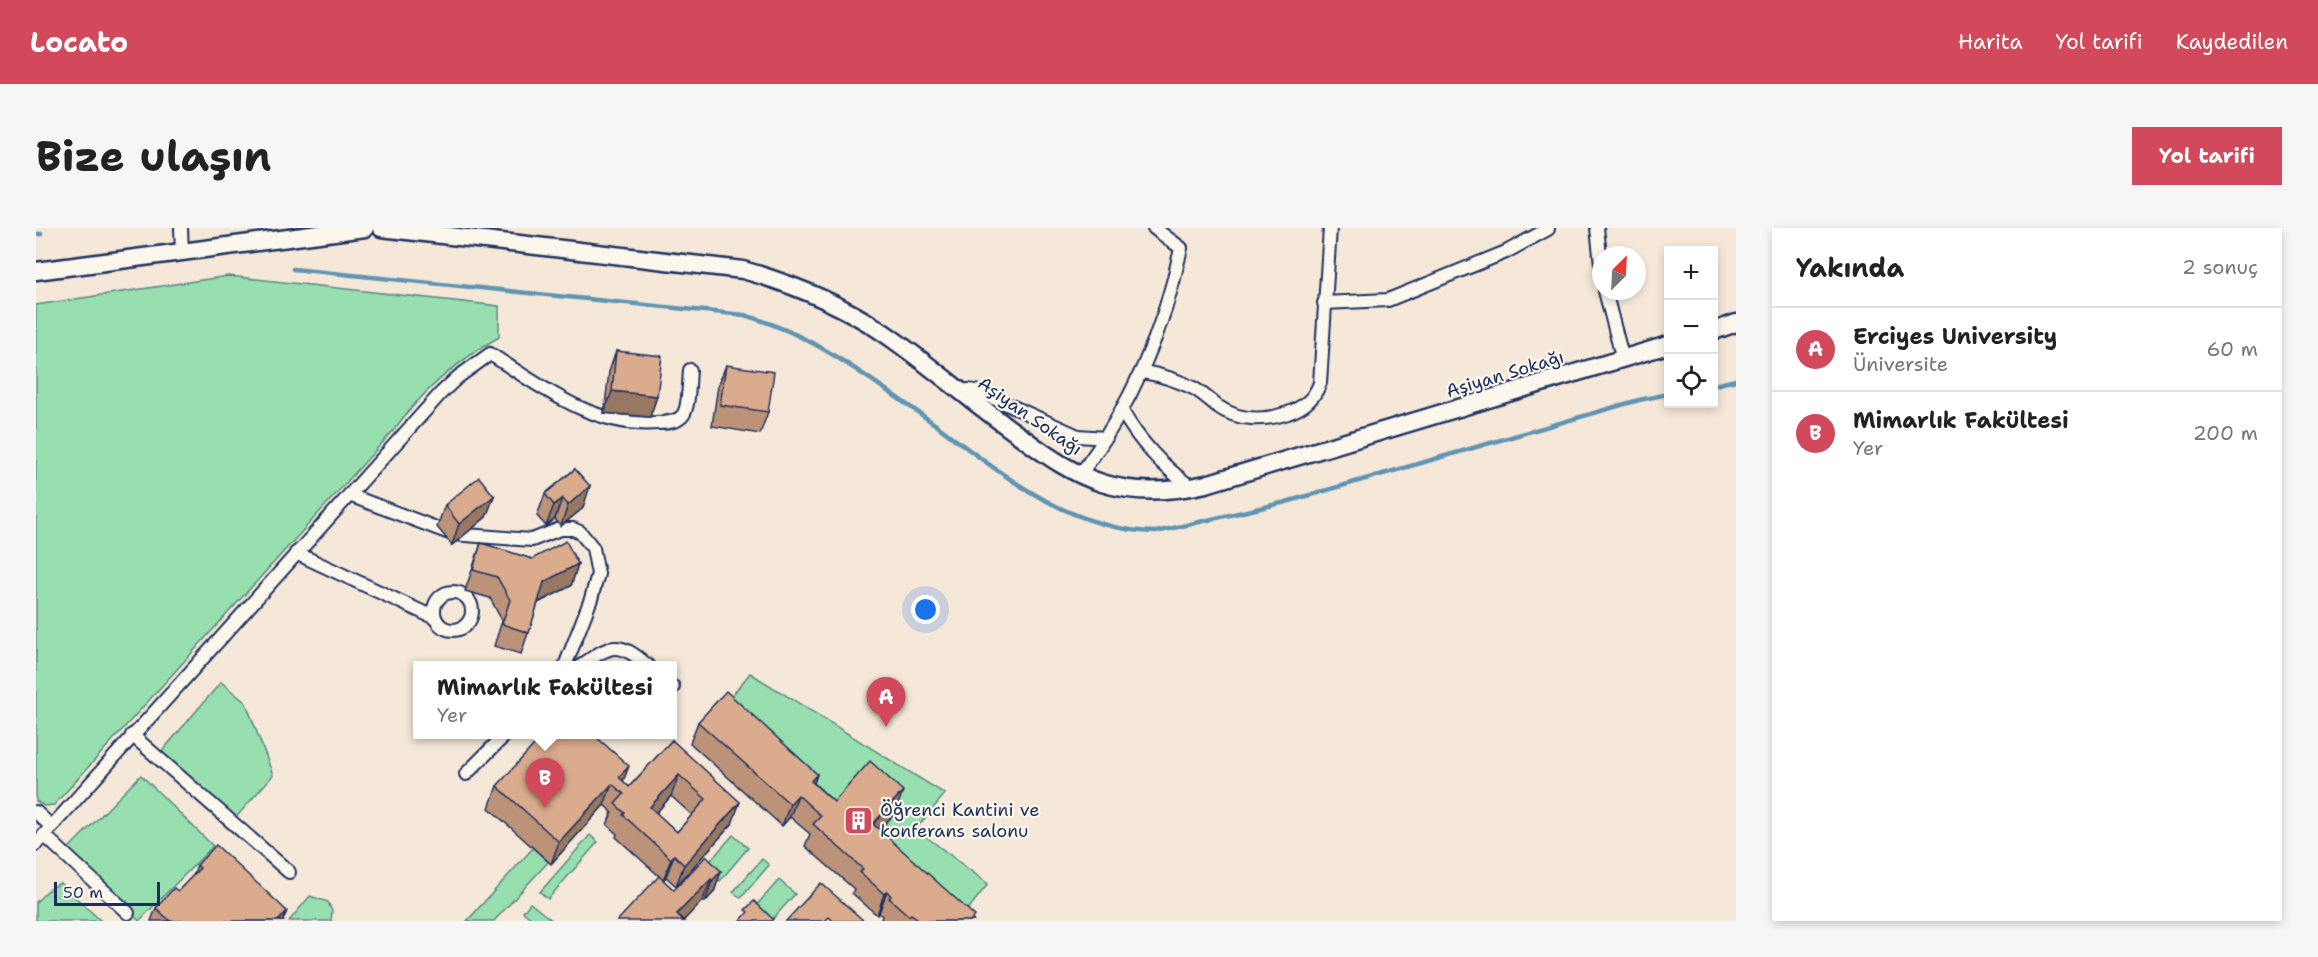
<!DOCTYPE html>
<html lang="tr">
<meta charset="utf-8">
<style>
:root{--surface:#fff;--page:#f6f6f6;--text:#222;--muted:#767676;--line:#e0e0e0;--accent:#d1495b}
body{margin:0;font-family:"Shantell Sans",sans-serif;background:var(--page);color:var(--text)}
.controls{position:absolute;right:18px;top:18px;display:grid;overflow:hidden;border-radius:0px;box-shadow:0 3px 9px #0003}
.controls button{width:54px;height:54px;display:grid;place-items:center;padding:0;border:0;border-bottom:2px solid var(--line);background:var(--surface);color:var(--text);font:30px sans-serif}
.compass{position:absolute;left:1556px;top:18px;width:54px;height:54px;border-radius:50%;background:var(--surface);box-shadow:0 3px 9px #0003;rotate:24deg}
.scale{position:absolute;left:18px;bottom:15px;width:106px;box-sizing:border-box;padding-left:6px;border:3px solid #1b2f5e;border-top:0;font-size:16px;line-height:21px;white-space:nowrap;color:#1b2f5e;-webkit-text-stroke:4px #fbf7ec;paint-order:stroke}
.you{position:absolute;left:890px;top:382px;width:21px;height:21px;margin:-15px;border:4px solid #fff;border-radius:50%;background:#1a73e8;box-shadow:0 0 0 9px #1a73e833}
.badge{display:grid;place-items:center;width:39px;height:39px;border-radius:50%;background:var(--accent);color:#fff;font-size:20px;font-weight:700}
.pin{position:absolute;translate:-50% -50px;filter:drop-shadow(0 2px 3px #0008)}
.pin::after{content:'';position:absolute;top:32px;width:21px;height:18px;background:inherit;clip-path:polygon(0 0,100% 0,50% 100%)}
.popup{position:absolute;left:377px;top:433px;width:264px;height:78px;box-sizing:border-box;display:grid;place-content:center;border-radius:0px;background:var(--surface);filter:drop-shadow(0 2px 4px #0005);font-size:20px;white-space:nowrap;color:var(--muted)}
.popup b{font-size:22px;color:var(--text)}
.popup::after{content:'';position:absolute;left:50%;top:100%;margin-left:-12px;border:12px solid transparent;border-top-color:var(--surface)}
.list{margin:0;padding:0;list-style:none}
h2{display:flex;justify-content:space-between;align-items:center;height:78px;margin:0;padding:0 24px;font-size:26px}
h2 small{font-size:20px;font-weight:400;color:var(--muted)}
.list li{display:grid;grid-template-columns:39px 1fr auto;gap:18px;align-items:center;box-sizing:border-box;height:84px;padding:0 24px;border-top:2px solid var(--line)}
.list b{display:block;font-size:22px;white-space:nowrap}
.list p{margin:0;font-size:20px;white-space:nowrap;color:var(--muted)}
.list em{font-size:20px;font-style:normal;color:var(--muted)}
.icon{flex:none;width:33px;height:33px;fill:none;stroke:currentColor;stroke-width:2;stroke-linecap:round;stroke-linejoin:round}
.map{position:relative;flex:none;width:1700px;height:693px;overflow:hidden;border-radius:0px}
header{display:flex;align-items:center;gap:36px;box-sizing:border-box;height:84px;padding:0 30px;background:var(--accent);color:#fff}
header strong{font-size:28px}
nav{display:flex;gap:33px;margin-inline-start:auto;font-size:21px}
.intro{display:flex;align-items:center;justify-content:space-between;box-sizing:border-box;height:144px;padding:0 36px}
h1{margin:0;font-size:42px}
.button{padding:15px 27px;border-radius:0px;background:var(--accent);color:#fff;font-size:21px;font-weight:700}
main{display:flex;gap:36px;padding:0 36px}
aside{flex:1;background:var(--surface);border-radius:0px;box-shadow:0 3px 9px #0003}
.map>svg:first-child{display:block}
</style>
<header>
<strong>Locato</strong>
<nav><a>Harita</a><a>Yol tarifi</a><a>Kaydedilen</a></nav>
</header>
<div class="intro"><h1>Bize ulaşın</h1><a class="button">Yol tarifi</a></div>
<main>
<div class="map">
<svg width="1700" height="693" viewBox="0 0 1700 693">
<rect width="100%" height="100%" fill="#f5e8d9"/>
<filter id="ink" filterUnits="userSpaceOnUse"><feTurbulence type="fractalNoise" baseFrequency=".0167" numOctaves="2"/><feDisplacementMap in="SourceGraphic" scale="12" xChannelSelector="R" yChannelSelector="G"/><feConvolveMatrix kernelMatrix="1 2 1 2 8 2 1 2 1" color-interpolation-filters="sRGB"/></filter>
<g filter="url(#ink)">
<g fill="#97dfae" stroke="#598786" stroke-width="1.5">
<path d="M192 48 463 78V109C421 133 386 163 357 203L18 577 8 578 0 573V77Z"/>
<polygon points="714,445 909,566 880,601 952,656 923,693 790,595 682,485"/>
<polygon points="185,454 210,475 237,547 196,594 121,529"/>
<polygon points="105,547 177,618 103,693 31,622"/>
<polygon points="554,607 562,614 512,671 504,664"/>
<polygon points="697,607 712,620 684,653 668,640"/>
<polygon points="497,620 512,634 458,693 431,693"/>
<polygon points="726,631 733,637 705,670 697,664"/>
<polygon points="743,652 759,666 735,693 718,680"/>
<polygon points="24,655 65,693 0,693 0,674 12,662"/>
<polygon points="274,668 292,674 296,683 295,693 253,693"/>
<polygon points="494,675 517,693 499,693 487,684"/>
</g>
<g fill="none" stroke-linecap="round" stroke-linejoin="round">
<g stroke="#5e94b3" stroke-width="4.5">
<polyline points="0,6 5,6"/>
<path d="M257 41 708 87C765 103 805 131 853 164 874 179 896 193 916 209 977 255 1041 303 1120 304L1250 274 1603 172 1632 166"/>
<polyline points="1678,157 1700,152"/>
</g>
<defs>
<g id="minor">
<polyline points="145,0 146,24"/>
<polyline points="1561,0 1565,36"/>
<polyline points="1569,63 1587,132"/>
<polyline points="1288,75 1352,72 1470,24 1512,1"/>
<path d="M1107 144C1125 147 1142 152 1159 161 1167 166 1174 172 1181 178 1202 193 1228 193 1252 185 1268 179 1278 171 1284 155L1294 0"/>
<polyline points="924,163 933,162 944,164 1042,208 1070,210"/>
<path d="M1086 183C1104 215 1126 238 1155 259"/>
<path d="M1044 247C1095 178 1128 104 1145 20L1118 0"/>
<polyline points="313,267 416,306 496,312 524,301 537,301 544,304 557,320 562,346 555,371 529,438"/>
<polyline points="260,325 399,390"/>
<circle cx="417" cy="383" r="19"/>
<path d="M545 438C575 416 583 412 612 438"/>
<polyline points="636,459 637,459"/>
<polyline points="96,507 253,644"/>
<polyline points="430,546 470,506"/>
<polyline points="0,584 15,598"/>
<polyline points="8,607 92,685"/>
<path d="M0 616 405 165 422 149 454 126C505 158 557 200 621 195 629 195 642 194 647 187 653 179 653 153 654 142"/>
</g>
<g id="tertiary">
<path d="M345 0 707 42C757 56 805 76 848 105 896 138 939 177 987 210 1011 228 1037 246 1066 255 1100 266 1135 264 1170 256L1632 117"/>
<polyline points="0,43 329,0"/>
<polyline points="1678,103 1700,95"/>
</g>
</defs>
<use href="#minor" stroke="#1b2f5e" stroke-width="16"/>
<use href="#tertiary" stroke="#1b2f5e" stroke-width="21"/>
<use href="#minor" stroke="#fbf7ec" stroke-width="12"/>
<use href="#tertiary" stroke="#fbf7ec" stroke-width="16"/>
</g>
<g fill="#bc9379" stroke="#1b2f5e" stroke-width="1.5" fill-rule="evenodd">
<polygon points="580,123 621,168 614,189 568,185 573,144"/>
<polygon points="690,137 732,184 724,206 676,198 682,158"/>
<polygon points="539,241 547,280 525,298 519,291 510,298 501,288 509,266"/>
<polygon points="458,268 450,289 416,317 401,299 409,277"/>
<polygon points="445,315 496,331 542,336 535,358 502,375 485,426 458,418 466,393 454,370 429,363"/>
<polygon points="662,494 781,546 778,555 798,574 859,585 843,602 937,693 847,693 845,691 846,688 843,685 841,687 816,665 818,661 769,618 774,606 754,589 746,598 654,515"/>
<path d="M636 512 696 596 640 658 630 649 627 652 638 662 685 643 678 664 669 674 667 672 647 693 623 648 580 609 581 606 571 597 576 584 568 577 515 636 453 580 461 558 587 553 593 559ZM635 568 656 587 641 604 620 585Z"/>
<polygon points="161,637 247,693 115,693 120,680 142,663 157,648"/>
</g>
<g fill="#997863" stroke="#1b2f5e" stroke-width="1.5">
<polygon points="576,163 621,168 614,189 568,185"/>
<polygon points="554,258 547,280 525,298 532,277"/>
<polygon points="458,268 450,289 416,317 423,296"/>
<polygon points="526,270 519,291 510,298 518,277"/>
<polygon points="542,336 535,358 501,375 508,354"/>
<polygon points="593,538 585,559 583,549"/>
<polygon points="781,546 774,567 775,553"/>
<polygon points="643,547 635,568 606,601 614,579"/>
<polygon points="576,556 568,577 515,636 523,614"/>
<polygon points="867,563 859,585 829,617 837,596"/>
<polygon points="762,567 754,589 746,598 754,576"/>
<polygon points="704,574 696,596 640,658 648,637"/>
<polygon points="638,627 630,649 627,652 635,631"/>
<polygon points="685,643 678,664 669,674 676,653"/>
<polygon points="675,651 667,672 647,693 641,686"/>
<polygon points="851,663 843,685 841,687 848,666"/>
<polygon points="251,683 247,693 242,693"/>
</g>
<g fill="#dbab8d" stroke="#1b2f5e" stroke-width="1.5" fill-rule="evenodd">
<polygon points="580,123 626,128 621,168 576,163"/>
<polygon points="690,137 738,144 732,184 684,177"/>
<polygon points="539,241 554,258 532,277 526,270 518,277 509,266"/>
<polygon points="443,249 458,268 423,296 409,277"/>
<polygon points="530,313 542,336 508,354 493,405 466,396 474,372 461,349 437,342 445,315 496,331"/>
<polygon points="690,463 781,546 775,553 798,574 834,533 867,563 837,596 939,688 936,692 937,693 879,693 881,690 875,686 873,688 853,670 855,668 851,663 848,666 824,644 827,641 777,596 785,588 762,567 754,576 662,494"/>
<path d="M507 507H558L593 538 583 549 593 559 636 512 704 574 648 637 638 627 635 631 587 587 589 585 579 576 588 566 576 556 523 614 461 558ZM643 547 670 571 641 604 614 579Z"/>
<polygon points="180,617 251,683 242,693 132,693 133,692 120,680 138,660 142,663 164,640 161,637"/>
<polygon points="670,628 685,643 676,653 675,651 641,686 648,693 581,693 623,648 638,662"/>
<polygon points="785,655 828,693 797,693 793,689 789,693 750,693"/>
<polygon points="718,673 737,691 735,693 704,693 712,684 709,682"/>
</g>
</g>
<defs>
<symbol id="building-square" viewBox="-11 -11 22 22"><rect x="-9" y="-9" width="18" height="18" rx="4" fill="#d1495b" stroke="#fbf7ec"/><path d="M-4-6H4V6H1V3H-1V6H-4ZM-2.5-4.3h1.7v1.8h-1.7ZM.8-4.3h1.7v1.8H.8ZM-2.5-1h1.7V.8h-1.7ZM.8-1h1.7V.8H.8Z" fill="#fff"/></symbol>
</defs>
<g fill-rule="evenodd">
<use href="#building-square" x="806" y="576" width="33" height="33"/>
</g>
<g text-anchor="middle" stroke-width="4.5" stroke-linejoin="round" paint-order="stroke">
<g font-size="18" fill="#1b2f5e" stroke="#fbf7ec">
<text transform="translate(1469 146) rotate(-17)" y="6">Aşiyan Sokağı</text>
<text transform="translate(994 188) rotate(35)" y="6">Aşiyan Sokağı</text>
</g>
<g font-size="18" fill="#1b2f5e" stroke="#fbf7ec" text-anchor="start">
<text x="844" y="588">Öğrenci Kantini ve<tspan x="844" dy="21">konferans salonu</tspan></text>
</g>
</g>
</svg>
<div class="controls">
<button>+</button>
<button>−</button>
<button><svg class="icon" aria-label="locate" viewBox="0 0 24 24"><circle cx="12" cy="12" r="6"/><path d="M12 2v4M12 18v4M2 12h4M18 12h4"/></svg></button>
</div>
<svg class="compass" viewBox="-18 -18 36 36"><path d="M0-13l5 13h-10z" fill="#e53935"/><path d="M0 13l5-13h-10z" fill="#767676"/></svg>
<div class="scale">50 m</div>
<div class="you"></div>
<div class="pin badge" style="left:850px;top:499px">A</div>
<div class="pin badge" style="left:509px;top:580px">B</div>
<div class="popup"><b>Mimarlık Fakültesi</b>Yer</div>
</div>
<aside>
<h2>Yakında<small>2 sonuç</small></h2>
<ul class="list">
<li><span class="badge">A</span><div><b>Erciyes University</b><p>Üniversite</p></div><em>60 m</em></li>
<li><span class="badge">B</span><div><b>Mimarlık Fakültesi</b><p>Yer</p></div><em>200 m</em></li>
</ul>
</aside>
</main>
